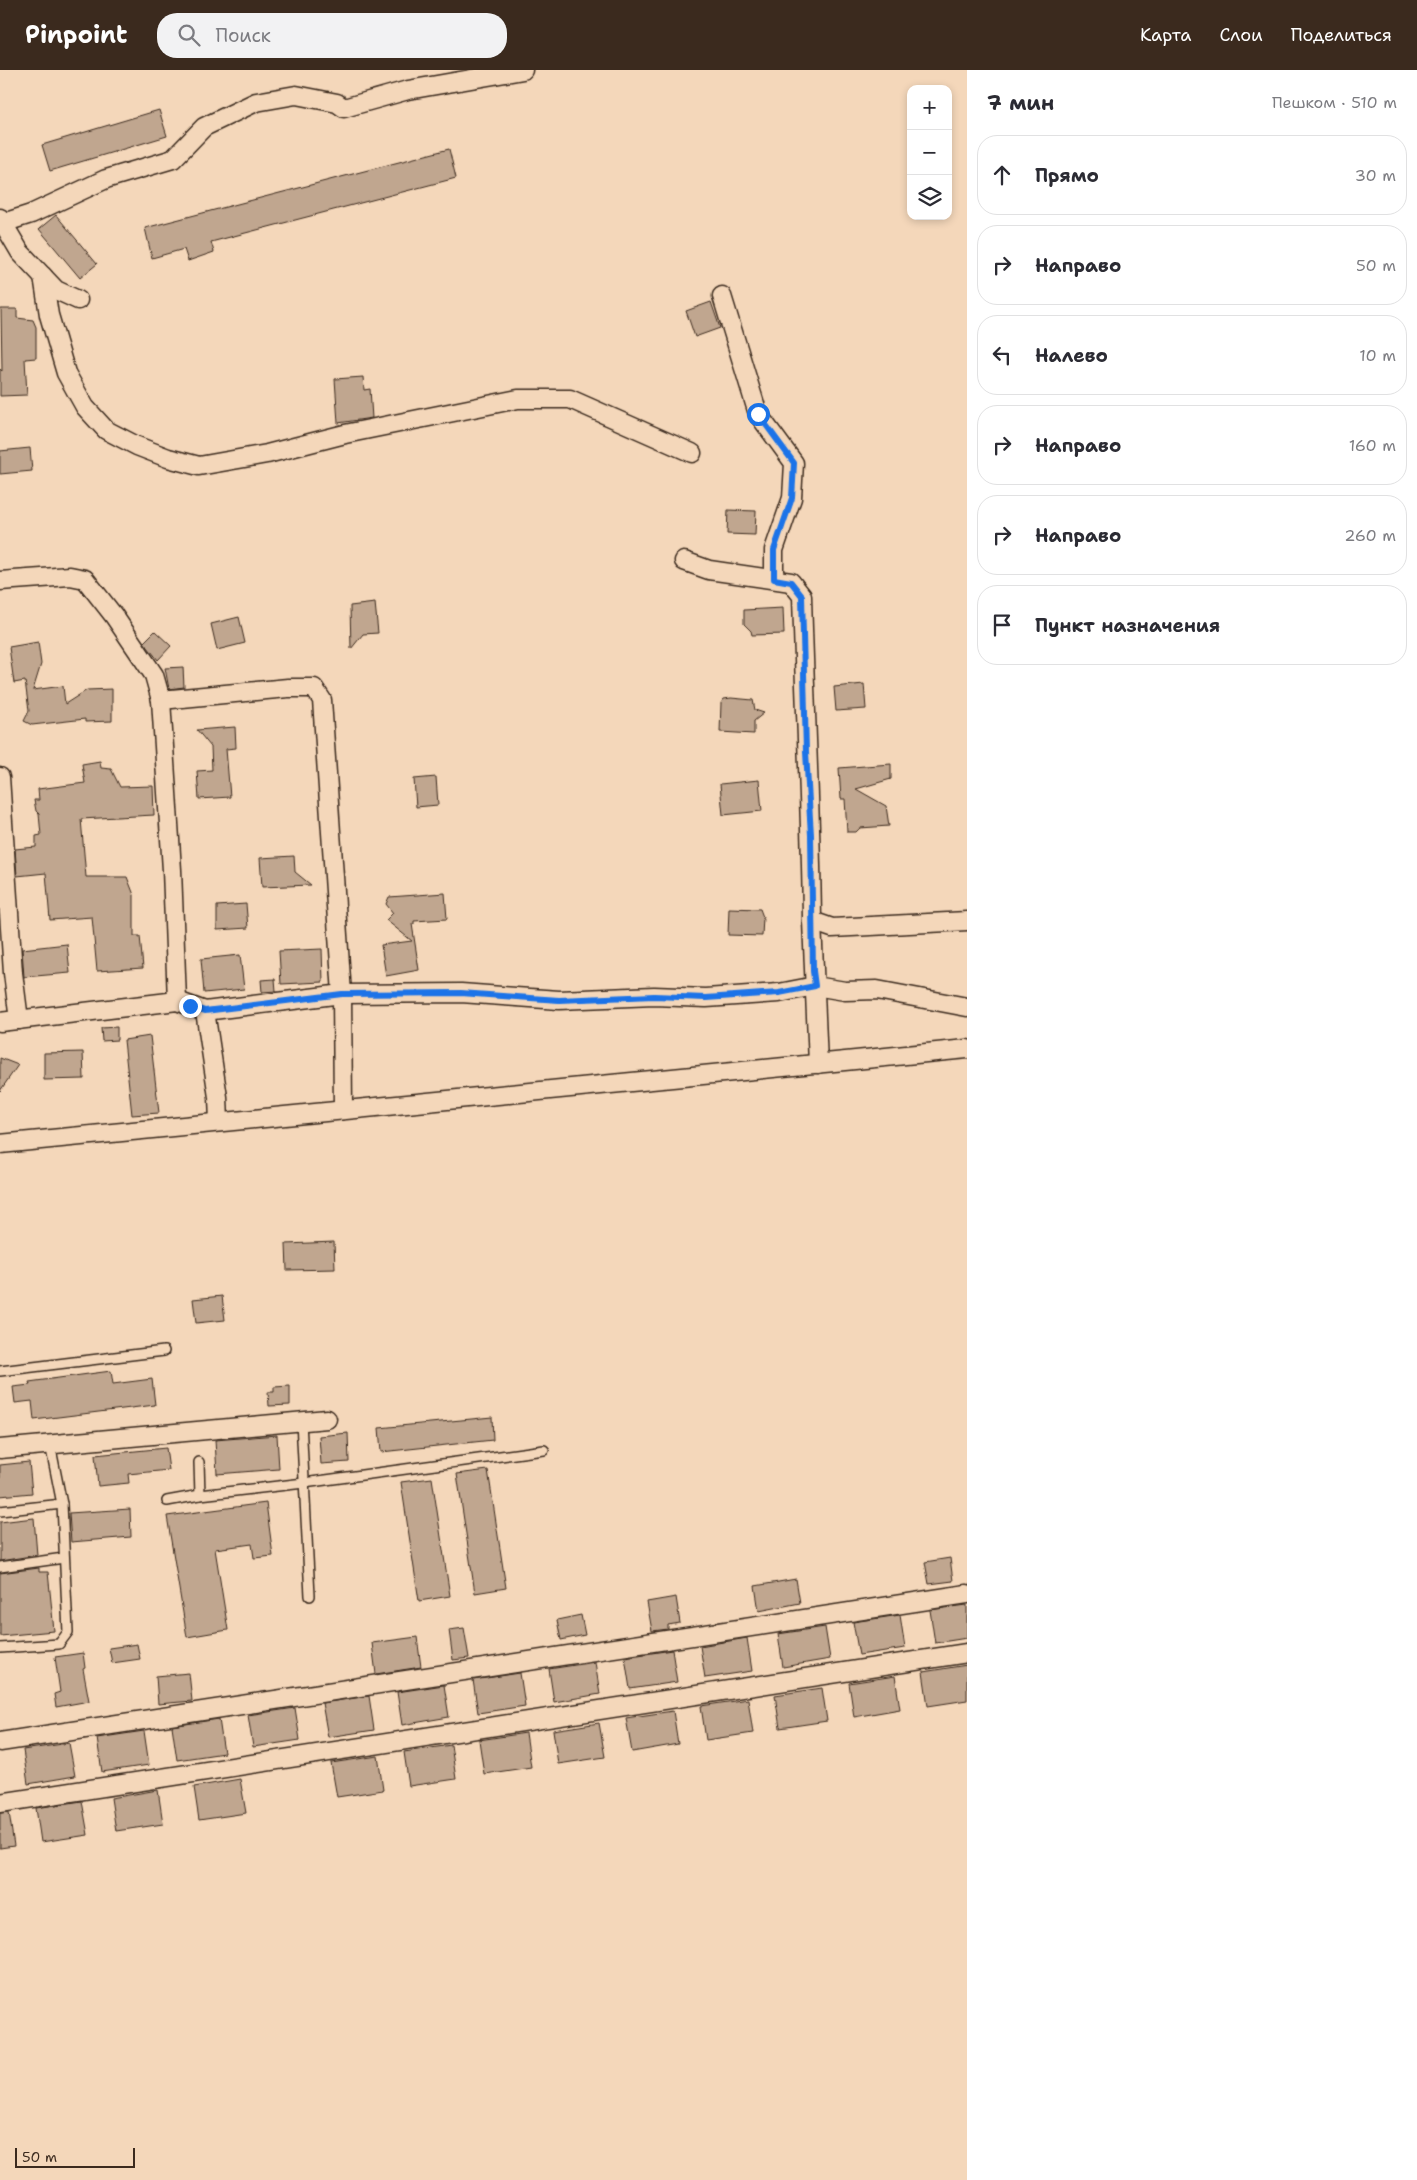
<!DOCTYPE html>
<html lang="ru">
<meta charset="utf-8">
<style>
:root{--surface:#fff;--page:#f2f2f3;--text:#2b2b33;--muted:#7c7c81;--line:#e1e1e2;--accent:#3b2a1e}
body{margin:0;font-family:"Shantell Sans",sans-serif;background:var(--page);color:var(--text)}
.controls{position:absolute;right:15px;top:15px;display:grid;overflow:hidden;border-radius:10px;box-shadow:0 2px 8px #0003}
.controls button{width:45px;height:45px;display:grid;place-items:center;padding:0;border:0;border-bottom:1px solid var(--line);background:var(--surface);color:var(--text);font:25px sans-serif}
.scale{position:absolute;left:15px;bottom:12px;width:120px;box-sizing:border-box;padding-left:5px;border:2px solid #3b2a1e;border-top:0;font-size:14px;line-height:18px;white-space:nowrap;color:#3b2a1e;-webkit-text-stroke:4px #f4d7ba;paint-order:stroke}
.stop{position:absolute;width:15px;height:15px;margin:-11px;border:4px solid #1a73e8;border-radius:50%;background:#fff}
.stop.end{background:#1a73e8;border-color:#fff;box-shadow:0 1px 5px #0008}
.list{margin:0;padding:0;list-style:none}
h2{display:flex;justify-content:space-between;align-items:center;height:65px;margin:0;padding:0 20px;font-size:21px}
h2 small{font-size:16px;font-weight:400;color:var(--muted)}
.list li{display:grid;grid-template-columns:32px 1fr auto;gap:15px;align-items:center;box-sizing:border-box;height:80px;margin:0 10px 10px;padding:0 10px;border:1px solid var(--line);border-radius:20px}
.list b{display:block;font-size:19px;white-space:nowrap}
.list em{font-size:16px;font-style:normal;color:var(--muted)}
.icon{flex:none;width:28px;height:28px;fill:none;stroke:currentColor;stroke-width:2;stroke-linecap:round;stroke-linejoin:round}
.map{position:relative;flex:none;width:967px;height:2110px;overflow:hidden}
header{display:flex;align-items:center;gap:30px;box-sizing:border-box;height:70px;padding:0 25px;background:var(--accent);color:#fff}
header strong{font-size:24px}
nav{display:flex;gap:28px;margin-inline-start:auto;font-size:18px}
.search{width:350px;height:45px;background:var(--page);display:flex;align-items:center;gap:12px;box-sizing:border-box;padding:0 18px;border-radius:20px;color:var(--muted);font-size:19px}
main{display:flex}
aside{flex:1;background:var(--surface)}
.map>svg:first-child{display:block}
</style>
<header>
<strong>Pinpoint</strong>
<div class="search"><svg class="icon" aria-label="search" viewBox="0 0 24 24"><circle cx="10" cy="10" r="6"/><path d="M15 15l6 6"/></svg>Поиск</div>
<nav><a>Карта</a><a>Слои</a><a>Поделиться</a></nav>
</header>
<main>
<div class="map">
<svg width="967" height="2110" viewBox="0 0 967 2110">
<rect width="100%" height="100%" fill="#f4d7ba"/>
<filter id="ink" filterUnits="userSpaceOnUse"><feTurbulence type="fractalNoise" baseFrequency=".02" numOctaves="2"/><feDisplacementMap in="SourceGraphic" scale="10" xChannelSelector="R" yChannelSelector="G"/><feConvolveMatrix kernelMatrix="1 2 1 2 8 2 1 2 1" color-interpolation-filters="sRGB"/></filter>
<g filter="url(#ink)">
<g fill="#c0a68f" stroke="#3b2a1e">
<polygon points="159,40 167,66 50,101 42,75"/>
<polygon points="449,79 456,108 211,172 214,182 188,191 184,179 152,188 145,158"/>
<polygon points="56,145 97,194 80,208 39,159"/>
<polygon points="711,232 720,258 695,267 686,241"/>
<polygon points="1,239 17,239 17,248 33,250 36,257 36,288 25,289 27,325 0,326 0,299 2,301"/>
<polygon points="363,307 364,320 370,319 372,348 338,353 335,309"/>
<polygon points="30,378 32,401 0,404 0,381"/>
<polygon points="728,440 756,441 755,465 727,464"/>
<polygon points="375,533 378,563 363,564 351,579 350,536"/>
<polygon points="783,538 784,564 752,565 751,561 744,554 744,540"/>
<polygon points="239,547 245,573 217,580 211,554"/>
<polygon points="155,561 171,576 158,590 144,572"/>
<polygon points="38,572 41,594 33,620 63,616 65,634 87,620 112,619 112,651 85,652 85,649 32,655 24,651 29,641 25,611 14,613 9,577"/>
<polygon points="183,597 184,617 169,619 165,598"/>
<polygon points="864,614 866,639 836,641 834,617"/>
<polygon points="731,628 753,630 755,640 764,643 754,651 754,664 720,662 721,633 724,629"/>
<polygon points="235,657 236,678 226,679 230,727 199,729 197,701 212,700 211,677 197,660"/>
<polygon points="100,691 101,698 111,699 120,717 153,716 154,745 81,749 86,807 127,807 134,825 134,866 140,866 143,898 97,901 92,847 50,850 46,803 17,806 15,779 36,777 36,766 41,765 39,744 36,741 34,730 39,730 38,719 85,713 82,694"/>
<polygon points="891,694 891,709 856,719 886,736 889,756 860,758 856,762 847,762 845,729 841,729 839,698"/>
<polygon points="436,707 438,735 416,737 414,709"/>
<polygon points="759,710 762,741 723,745 720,714"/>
<polygon points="294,786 295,802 311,815 262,817 260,788"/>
<polygon points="445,823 447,849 414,851 414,854 412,854 419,900 386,906 381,875 412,871 386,850 393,843 386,834 389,827"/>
<polygon points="246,834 248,858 217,860 217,836"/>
<polygon points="729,838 760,839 763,847 762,866 728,865"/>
<polygon points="67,874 70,903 24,907 22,879"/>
<polygon points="322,879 323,912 281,914 279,881"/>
<polygon points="240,885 244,919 204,923 201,889"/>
<polygon points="275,909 276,921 262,922 261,910"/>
<polygon points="117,957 117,970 102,971 101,958"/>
<polygon points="150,966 159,1043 132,1045 124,970"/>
<polygon points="83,982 84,1009 44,1010 44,983"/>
<polygon points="0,988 18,995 0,1021"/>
<polygon points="334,1172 335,1199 287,1200 286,1174"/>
<polygon points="222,1226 225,1250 196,1253 193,1229"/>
<polygon points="111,1301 113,1314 152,1309 155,1335 34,1350 32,1331 15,1333 13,1317 30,1315 29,1312"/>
<polygon points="290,1316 290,1335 269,1336 268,1322 274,1322 274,1317"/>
<polygon points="492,1347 493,1370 381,1382 379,1358"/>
<polygon points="348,1363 349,1392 321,1394 319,1366"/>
<polygon points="277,1365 279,1399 217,1404 215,1370"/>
<polygon points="166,1378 169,1400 128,1404 129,1413 98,1416 95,1385"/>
<polygon points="29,1392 32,1423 0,1426 0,1395"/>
<polygon points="488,1400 506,1518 475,1523 457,1404"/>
<polygon points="432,1408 450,1526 419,1531 401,1412"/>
<polygon points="266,1433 273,1486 254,1488 252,1474 215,1479 228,1560 187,1567 167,1446"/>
<polygon points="130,1439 131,1467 71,1472 69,1443"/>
<polygon points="34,1448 37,1485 0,1491 0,1452"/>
<polygon points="950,1488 953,1511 929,1514 925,1492"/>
<polygon points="39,1498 39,1502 48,1502 54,1561 0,1566 0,1503"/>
<polygon points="796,1509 800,1533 759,1541 755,1516"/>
<polygon points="676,1527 680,1553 668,1555 668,1559 652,1561 647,1532"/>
<polygon points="967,1535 967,1568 935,1573 930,1540"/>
<polygon points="581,1545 585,1565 561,1570 557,1550"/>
<polygon points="900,1545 905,1578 859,1585 853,1552"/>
<polygon points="825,1557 830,1589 783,1597 778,1564"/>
<polygon points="464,1558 469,1588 453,1590 449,1560"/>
<polygon points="417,1567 421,1597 376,1604 372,1573"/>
<polygon points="747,1568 752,1601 705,1608 700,1576"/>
<polygon points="137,1574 140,1589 112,1593 109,1578"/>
<polygon points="672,1580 677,1612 630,1619 625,1587"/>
<polygon points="83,1583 85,1598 83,1599 89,1631 56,1637 54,1624 60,1622 55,1587"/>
<polygon points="595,1592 600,1624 554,1632 549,1599"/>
<polygon points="967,1595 967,1630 928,1636 923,1602"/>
<polygon points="189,1603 192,1631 158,1634 156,1606"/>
<polygon points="520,1603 525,1636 478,1643 473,1610"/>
<polygon points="895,1606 900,1639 854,1647 849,1613"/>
<polygon points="444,1615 449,1647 402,1655 397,1622"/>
<polygon points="822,1618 827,1651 780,1658 775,1625"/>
<polygon points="369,1626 374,1660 328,1667 322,1633"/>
<polygon points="748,1629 753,1663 706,1670 701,1636"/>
<polygon points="295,1638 300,1670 253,1677 248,1645"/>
<polygon points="673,1641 678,1674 632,1682 626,1648"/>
<polygon points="219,1649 224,1683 177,1690 172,1656"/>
<polygon points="599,1653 605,1687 558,1694 553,1660"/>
<polygon points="144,1661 149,1695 102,1702 97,1668"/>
<polygon points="526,1663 531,1697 484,1704 479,1670"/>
<polygon points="69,1673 75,1706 28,1714 23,1680"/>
<polygon points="451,1675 456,1709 409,1716 404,1682"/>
<polygon points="378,1686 383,1720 337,1727 331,1693"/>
<polygon points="240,1709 246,1743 199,1750 194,1717"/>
<polygon points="158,1720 163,1754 116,1761 111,1728"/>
<polygon points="82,1731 88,1765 41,1772 36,1738"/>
<polygon points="9,1742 14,1776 0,1778 0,1743"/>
</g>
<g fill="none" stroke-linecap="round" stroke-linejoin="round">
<defs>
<g id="lane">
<polyline points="0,1301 164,1281"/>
<polyline points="301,1351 310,1526"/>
<polyline points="199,1392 200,1425 304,1413 544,1380"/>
<polyline points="167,1431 200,1425"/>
<polyline points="0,1441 62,1434"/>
<polyline points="0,1497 64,1488"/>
<polyline points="0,1578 59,1574 68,1562 62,1434 50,1374"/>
</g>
<g id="street">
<polyline points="0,148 20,182 56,220 78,230"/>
<polyline points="3,153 31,144 106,109 173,89 204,57 256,32 296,25 337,33 344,38 408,20 523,0"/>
<polyline points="43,206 49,245 66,303 85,337 106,360 137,376 168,388 199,396 267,384 345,364 518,329 570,329 692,383"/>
<polyline points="722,226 758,344 794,393 792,428 774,480 774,509"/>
<path d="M684 491 709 500 791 512 802 526C805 635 811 743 812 851L832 858 967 851"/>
<polyline points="0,511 70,506 85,509 114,546 154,605 161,630 288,618 314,618 322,630 342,924 461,923 559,930 654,926 706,928 779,923 815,916 845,921 877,920 967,937"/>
<polyline points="161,630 172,800 177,931"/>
<polyline points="0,707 13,903 19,950"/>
<polyline points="812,851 818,994"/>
<polyline points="205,941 342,924 343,1040"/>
<polyline points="0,952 177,931 205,941 218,1027 219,1052"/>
<polyline points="0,1074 967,979"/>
<polyline points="0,1379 327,1349"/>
<polyline points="0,1672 967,1524"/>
<polyline points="0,1733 967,1583"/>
</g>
</defs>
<use href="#lane" stroke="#3b2a1e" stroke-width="12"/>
<use href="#street" stroke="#3b2a1e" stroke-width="21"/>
<use href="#lane" stroke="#f4d7ba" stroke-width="9"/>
<use href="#street" stroke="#f4d7ba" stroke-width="18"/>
</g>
</g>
<g fill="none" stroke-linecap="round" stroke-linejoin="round" filter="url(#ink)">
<polyline stroke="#1a73e8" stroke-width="6" points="190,936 205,941 342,924 461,923 559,930 654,926 706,928 779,923 815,916 813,901 811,765 806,682 802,526 791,512 774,509 774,480 792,428 794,393 758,344"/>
</g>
</svg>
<div class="controls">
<button>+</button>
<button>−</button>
<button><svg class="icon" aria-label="layers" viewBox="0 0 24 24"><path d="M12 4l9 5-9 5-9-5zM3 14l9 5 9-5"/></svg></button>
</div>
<div class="scale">50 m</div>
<div class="stop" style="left:758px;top:344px"></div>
<div class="stop end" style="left:190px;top:936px"></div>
</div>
<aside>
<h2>7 мин<small>Пешком · 510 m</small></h2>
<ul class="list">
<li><svg class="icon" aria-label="ahead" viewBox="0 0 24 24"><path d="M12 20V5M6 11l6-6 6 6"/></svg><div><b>Прямо</b></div><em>30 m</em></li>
<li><svg class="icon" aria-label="right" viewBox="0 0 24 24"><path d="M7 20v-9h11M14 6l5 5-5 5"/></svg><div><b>Направо</b></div><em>50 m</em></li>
<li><svg class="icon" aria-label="left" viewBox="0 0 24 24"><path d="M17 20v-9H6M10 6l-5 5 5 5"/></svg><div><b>Налево</b></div><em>10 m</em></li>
<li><svg class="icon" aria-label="right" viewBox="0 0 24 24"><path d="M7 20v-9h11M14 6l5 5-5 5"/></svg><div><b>Направо</b></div><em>160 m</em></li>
<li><svg class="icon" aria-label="right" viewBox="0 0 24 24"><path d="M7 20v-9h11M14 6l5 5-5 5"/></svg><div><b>Направо</b></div><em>260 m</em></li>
<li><svg class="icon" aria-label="arrive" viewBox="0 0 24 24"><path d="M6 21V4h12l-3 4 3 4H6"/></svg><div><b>Пункт назначения</b></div></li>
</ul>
</aside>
</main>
